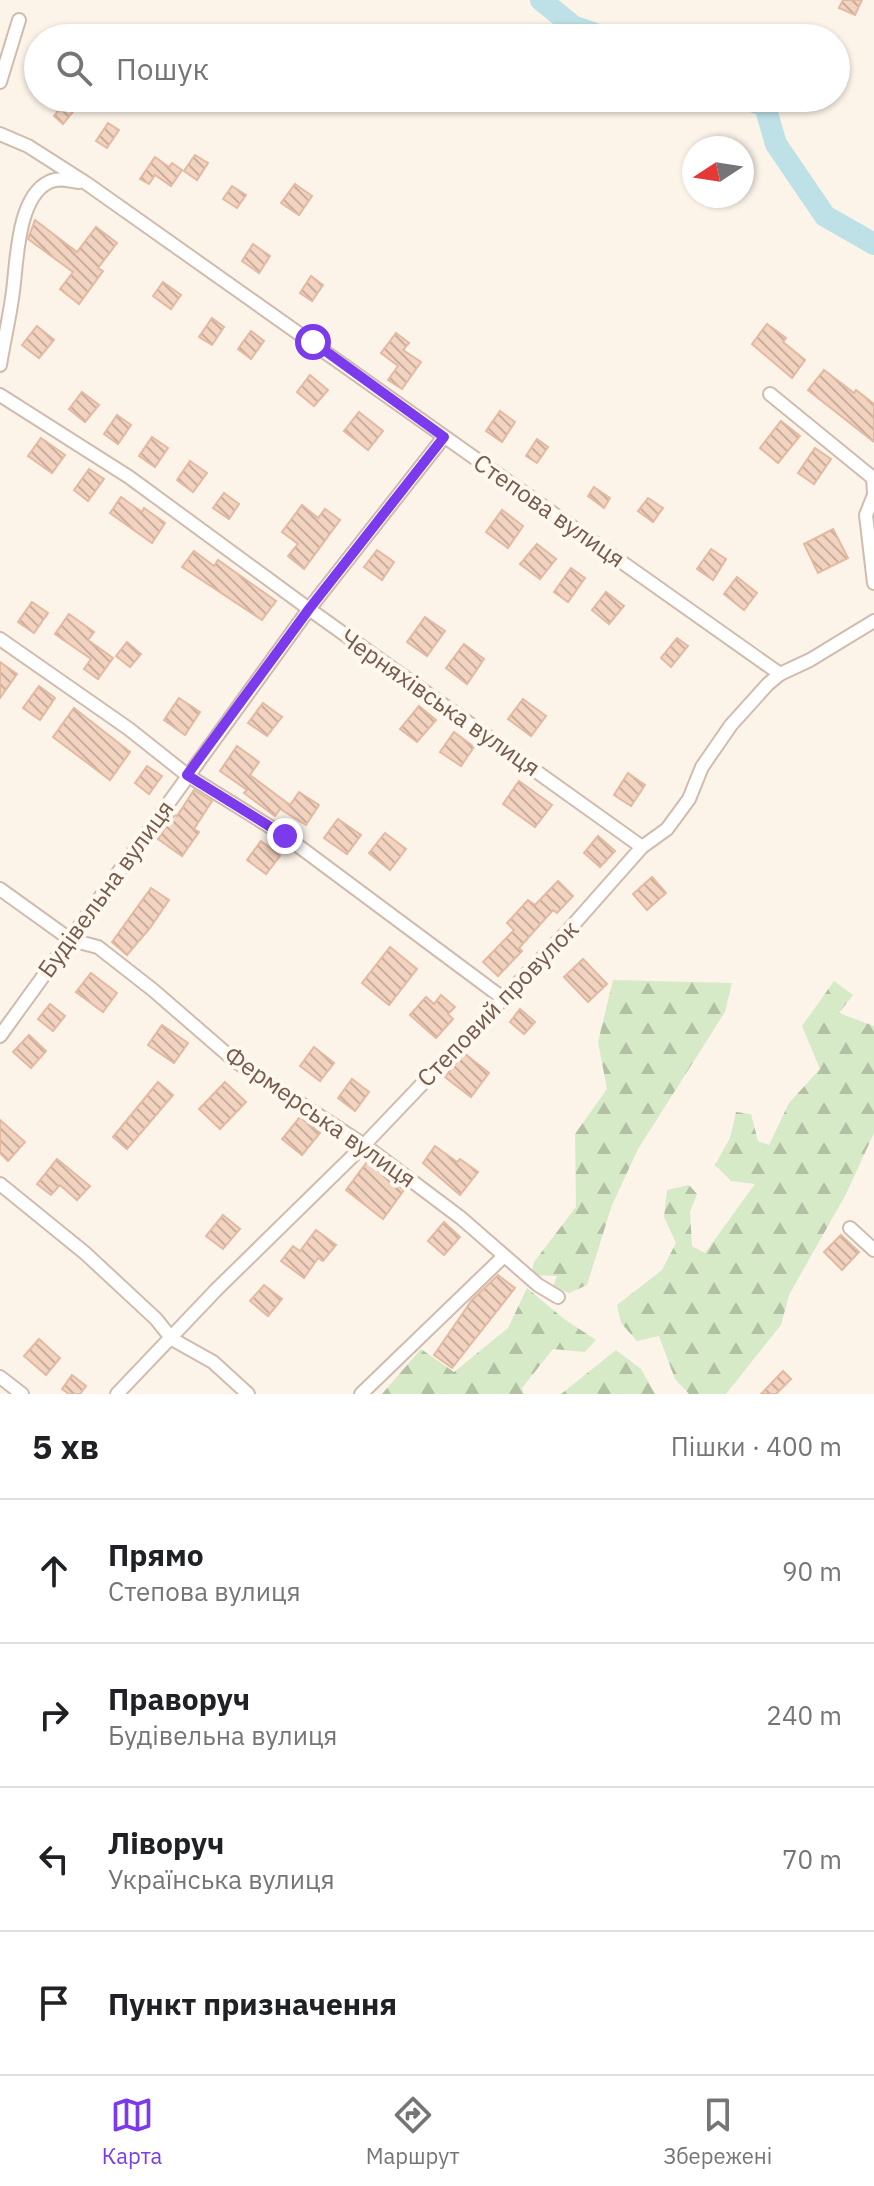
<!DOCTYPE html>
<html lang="uk">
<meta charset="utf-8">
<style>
:root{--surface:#fff;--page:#f6f6f6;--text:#202124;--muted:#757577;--line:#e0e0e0;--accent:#7c3aed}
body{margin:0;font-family:"IBM Plex Sans",sans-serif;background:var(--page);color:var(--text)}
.compass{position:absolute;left:682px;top:136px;width:72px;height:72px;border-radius:50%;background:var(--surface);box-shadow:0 2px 6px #0004;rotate:258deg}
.stop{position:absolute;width:24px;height:24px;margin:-18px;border:6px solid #7c3aed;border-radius:50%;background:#fff}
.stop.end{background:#7c3aed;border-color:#fff;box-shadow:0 2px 8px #0008}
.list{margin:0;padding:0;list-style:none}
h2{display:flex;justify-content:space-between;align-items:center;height:104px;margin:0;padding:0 32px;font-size:34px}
h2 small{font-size:26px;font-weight:400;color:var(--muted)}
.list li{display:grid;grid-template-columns:52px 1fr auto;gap:24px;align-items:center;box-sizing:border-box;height:144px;padding:0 32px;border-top:2px solid var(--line)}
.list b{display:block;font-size:30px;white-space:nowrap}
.list p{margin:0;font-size:26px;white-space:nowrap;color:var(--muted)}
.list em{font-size:26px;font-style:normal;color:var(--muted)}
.icon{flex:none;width:44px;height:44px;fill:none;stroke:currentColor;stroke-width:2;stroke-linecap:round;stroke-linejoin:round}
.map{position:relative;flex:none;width:874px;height:1394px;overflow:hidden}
.search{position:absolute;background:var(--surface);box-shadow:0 2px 6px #0004;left:24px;right:24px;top:24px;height:88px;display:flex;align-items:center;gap:20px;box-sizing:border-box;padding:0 28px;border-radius:44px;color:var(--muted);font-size:30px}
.sheet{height:680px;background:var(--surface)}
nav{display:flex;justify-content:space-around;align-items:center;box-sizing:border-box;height:112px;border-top:2px solid var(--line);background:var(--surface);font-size:22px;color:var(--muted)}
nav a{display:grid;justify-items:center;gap:4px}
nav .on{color:var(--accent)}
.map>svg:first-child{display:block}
</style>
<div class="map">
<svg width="874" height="1394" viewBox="0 0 874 1394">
<defs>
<pattern id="forest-firs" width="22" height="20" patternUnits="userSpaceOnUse" patternTransform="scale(2)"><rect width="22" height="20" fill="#d6eac7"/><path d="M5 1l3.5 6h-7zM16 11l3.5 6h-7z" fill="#b2c1a4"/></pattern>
<pattern id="building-back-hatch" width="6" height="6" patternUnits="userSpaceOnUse" patternTransform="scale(2)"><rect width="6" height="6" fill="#f2d3c0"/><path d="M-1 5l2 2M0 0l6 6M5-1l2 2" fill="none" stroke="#c9ae9e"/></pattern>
</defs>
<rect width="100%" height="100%" fill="#fcf4e9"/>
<g fill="url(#forest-firs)">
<polygon points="613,980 732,983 725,1012 638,1149 612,1205 587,1285 569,1293 553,1286 557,1276 531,1275 534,1262 576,1207 575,1134 607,1089 598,1042"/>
<polygon points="834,981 853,995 839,1013 874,1026 874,1133 846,1194 789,1295 781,1325 726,1394 689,1394 675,1379 659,1336 637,1341 621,1323 617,1305 662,1270 676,1243 664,1217 667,1190 689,1185 697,1194 690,1212 692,1246 705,1253 755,1184 731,1181 715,1165 730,1138 736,1112 751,1114 758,1141 769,1145 789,1103 820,1069 802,1026"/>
<polygon points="527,1288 564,1319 596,1340 585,1352 553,1349 522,1388 524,1394 382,1394 421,1349 454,1372 508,1328"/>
<polygon points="616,1350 641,1369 655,1394 561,1394"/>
</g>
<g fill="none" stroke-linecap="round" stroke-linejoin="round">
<g stroke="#bde1e6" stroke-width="22">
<polyline points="541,0 573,26 607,38"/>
<polyline points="744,98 765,106 776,144 825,216 874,244"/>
</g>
</g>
<g fill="url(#building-back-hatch)" stroke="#e4b9a1" stroke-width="2">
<polygon points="843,0 862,0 855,15 839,8"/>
<polygon points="66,101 75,109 63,124 54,116"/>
<polygon points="108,123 119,130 107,148 96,141"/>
<polygon points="195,155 208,163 197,180 184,171"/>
<polygon points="155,157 169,167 172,163 182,170 171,186 155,175 149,184 140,179"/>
<polygon points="295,184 312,196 299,215 281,203"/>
<polygon points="232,186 246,195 237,208 223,199"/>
<polygon points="35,220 77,252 96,227 117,243 98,268 103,271 79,304 60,289 73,272 28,239"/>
<polygon points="253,244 270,256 259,273 242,261"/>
<polygon points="311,276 323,285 312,301 300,293"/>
<polygon points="163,282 181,295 171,309 153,296"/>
<polygon points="212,318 224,327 212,345 199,337"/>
<polygon points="767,324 786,338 783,342 805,360 792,378 752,344"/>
<polygon points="37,326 54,340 39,358 22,345"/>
<polygon points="251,331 264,341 251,359 238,349"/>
<polygon points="396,333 409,343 403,350 421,362 402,389 388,380 398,366 381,353"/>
<polygon points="824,370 854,393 856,390 874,404 874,442 808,390"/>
<polygon points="310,375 328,390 314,406 297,392"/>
<polygon points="82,392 99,405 85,422 69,409"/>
<polygon points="500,411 515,422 502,442 486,431"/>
<polygon points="359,412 383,431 368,450 344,431"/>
<polygon points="117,415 131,425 118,444 104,434"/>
<polygon points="781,421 800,436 778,463 760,448"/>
<polygon points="152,437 168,448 155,467 139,456"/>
<polygon points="41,438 65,455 52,473 28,456"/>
<polygon points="537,439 548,447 537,463 526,456"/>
<polygon points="815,448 831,459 814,484 798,473"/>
<polygon points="190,461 207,473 193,492 177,480"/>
<polygon points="89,469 104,479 88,501 74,490"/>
<polygon points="594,487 610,498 604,508 588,496"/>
<polygon points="224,493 239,504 229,519 213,508"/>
<polygon points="121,497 142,512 144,508 165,523 152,543 110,513"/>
<polygon points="648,498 663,508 653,522 638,511"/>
<polygon points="302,505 318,518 325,509 340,520 304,569 288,556 298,544 282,532"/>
<polygon points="502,510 523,526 508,548 486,532"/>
<polygon points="833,529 848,558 818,573 804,544"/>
<polygon points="537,544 556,559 540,579 520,564"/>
<polygon points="711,549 726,559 713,580 697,569"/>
<polygon points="377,550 394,562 382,580 364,567"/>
<polygon points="194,551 214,566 218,560 276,601 262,620 182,567"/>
<polygon points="571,568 585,578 568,602 554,592"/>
<polygon points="737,577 757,593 744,610 724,594"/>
<polygon points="606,592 624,606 609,624 592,610"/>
<polygon points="32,602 48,613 34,633 18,622"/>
<polygon points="69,614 94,632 88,640 113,658 98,679 84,669 91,659 55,634"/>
<polygon points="425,617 445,631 427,656 407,642"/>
<polygon points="677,638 688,646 671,667 661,658"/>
<polygon points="127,642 141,654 130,667 116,656"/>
<polygon points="464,644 484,659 467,684 446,668"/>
<polygon points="0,662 17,674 0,698"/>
<polygon points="39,686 55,698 40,720 23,708"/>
<polygon points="179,698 200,712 185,735 164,720"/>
<polygon points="523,699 546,716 531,736 508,719"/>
<polygon points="263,703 282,717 267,736 248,723"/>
<polygon points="419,706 436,720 417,742 400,729"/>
<polygon points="74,708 130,752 110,780 53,737"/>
<polygon points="454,732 474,747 461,766 440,752"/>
<polygon points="237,746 259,762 250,775 290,805 299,792 319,805 306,825 280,809 275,816 244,793 247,790 220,771"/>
<polygon points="147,766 162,776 149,794 135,783"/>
<polygon points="628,773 645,785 631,806 614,795"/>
<polygon points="519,781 552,805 535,827 503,804"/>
<polygon points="194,790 212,801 194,829 199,832 182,856 158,839 174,815 177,816"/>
<polygon points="338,819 361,835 347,854 324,838"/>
<polygon points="385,833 406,849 390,870 369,853"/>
<polygon points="598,836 615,851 600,867 584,853"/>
<polygon points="261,841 280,856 266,874 247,860"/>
<polygon points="652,877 666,893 647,910 633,894"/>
<polygon points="558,881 573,896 557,913 553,910 519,948 522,951 498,976 483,962 514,930 507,923 528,900 535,905"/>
<polygon points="151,888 169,900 150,928 127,955 112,942"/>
<polygon points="390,947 417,969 389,1005 362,983"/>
<polygon points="583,959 607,984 588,1002 564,977"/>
<polygon points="91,973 117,993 103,1012 76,992"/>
<polygon points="441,995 455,1007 448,1014 453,1019 436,1038 410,1015 426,997 434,1004"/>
<polygon points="50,1004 65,1016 53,1031 38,1019"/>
<polygon points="520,1009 535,1022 524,1034 510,1022"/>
<polygon points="162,1025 188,1043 174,1063 148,1045"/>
<polygon points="29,1035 46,1051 31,1068 13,1052"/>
<polygon points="314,1047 334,1063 320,1081 300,1066"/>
<polygon points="464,1053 489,1073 471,1097 445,1077"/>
<polygon points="352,1079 369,1092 355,1111 338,1098"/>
<polygon points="158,1082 173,1095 127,1149 113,1137"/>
<polygon points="225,1082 246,1102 220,1129 199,1109"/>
<polygon points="300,1117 320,1133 302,1155 282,1139"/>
<polygon points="0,1120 25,1142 8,1161 0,1153"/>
<polygon points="435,1146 457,1162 460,1159 478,1172 460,1195 423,1163"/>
<polygon points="57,1159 90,1186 77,1200 60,1185 51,1195 37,1184"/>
<polygon points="367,1162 404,1190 383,1219 346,1190"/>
<polygon points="223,1215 240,1229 223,1249 206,1236"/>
<polygon points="444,1222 460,1237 444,1255 428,1241"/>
<polygon points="316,1230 336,1245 323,1261 318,1258 304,1278 281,1261 293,1246 300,1251"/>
<polygon points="841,1235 859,1252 842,1270 824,1252"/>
<polygon points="498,1275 515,1288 452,1368 434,1355 472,1300"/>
<polygon points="264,1285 282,1299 268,1316 250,1301"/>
<polygon points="39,1339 60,1358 46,1375 24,1356"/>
<polygon points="783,1371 791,1379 776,1394 761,1394"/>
<polygon points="72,1375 86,1386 80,1394 69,1394 62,1389"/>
</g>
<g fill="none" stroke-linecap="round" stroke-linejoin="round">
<defs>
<g id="street">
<polyline points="0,82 19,20"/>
<polyline points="0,134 28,146 86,183 780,674"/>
<path d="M0 365C4 340 10 316 13 291 17 262 17 197 49 182 59 177 69 181 79 182"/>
<polyline points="770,394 873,478 874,493"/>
<polyline points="0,395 129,477 309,609 642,847"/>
<polyline points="874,495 866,515 874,583"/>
<polyline points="0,639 129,729 187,775 285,836 504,999"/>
<polyline points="0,889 71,940 98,947 153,990 235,1061 364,1145 461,1218 538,1285 558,1297"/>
<polyline points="0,1036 309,609 444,437"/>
<polyline points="0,1184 85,1253 156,1319 172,1339 213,1362 248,1394"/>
<polyline points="850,1228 874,1250"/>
<polyline points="0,1377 22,1394"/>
<polyline points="117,1394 217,1289 364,1145 566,933 642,847 667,829 689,799 702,767 731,725 768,684 780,674 810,660 874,621"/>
<polyline points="361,1394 503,1257"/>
</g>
</defs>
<use href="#street" stroke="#cfbcae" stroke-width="16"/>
<use href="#street" stroke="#fff" stroke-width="12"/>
</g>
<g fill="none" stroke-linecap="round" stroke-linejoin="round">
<polyline stroke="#7c3aed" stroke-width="10" points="285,836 187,775 309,609 444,437 313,342"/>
</g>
<g text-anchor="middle" stroke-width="8" stroke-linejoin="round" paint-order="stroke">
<g font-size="24" fill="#775b4c" stroke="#fff8ef">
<text transform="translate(549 511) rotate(35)" y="8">Степова вулиця</text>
<text transform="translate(440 703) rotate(35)" y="8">Черняхівська вулиця</text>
<text transform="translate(106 889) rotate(-54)" y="8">Будівельна вулиця</text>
<text transform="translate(498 1004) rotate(-46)" y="8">Степовий провулок</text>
<text transform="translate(320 1117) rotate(35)" y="8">Фермерська вулиця</text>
</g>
</g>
</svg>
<svg class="compass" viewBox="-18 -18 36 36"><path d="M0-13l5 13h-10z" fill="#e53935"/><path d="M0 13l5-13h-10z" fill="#757577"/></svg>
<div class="stop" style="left:313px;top:342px"></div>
<div class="stop end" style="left:285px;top:836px"></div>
<div class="search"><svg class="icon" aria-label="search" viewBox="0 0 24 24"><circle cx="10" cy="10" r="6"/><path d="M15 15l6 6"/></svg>Пошук</div>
</div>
<section class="sheet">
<h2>5 хв<small>Пішки · 400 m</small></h2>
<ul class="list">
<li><svg class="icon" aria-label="ahead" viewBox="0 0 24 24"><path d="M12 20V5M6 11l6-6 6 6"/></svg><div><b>Прямо</b><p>Степова вулиця</p></div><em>90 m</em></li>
<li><svg class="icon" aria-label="right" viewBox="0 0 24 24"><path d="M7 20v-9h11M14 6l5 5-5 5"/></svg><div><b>Праворуч</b><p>Будівельна вулиця</p></div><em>240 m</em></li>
<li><svg class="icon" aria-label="left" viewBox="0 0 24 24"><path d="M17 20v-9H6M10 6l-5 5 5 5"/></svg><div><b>Ліворуч</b><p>Українська вулиця</p></div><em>70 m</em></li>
<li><svg class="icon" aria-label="arrive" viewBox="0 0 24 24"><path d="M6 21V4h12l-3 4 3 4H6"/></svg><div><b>Пункт призначення</b></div></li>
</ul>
</section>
<nav>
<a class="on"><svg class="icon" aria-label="map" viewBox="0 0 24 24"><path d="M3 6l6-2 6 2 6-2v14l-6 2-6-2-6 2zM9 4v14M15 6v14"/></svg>Карта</a>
<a><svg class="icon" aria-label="directions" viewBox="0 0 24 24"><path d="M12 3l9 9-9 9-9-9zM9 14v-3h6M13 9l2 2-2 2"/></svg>Маршрут</a>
<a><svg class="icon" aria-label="saved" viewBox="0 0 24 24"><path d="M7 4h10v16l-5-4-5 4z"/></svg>Збережені</a>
</nav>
